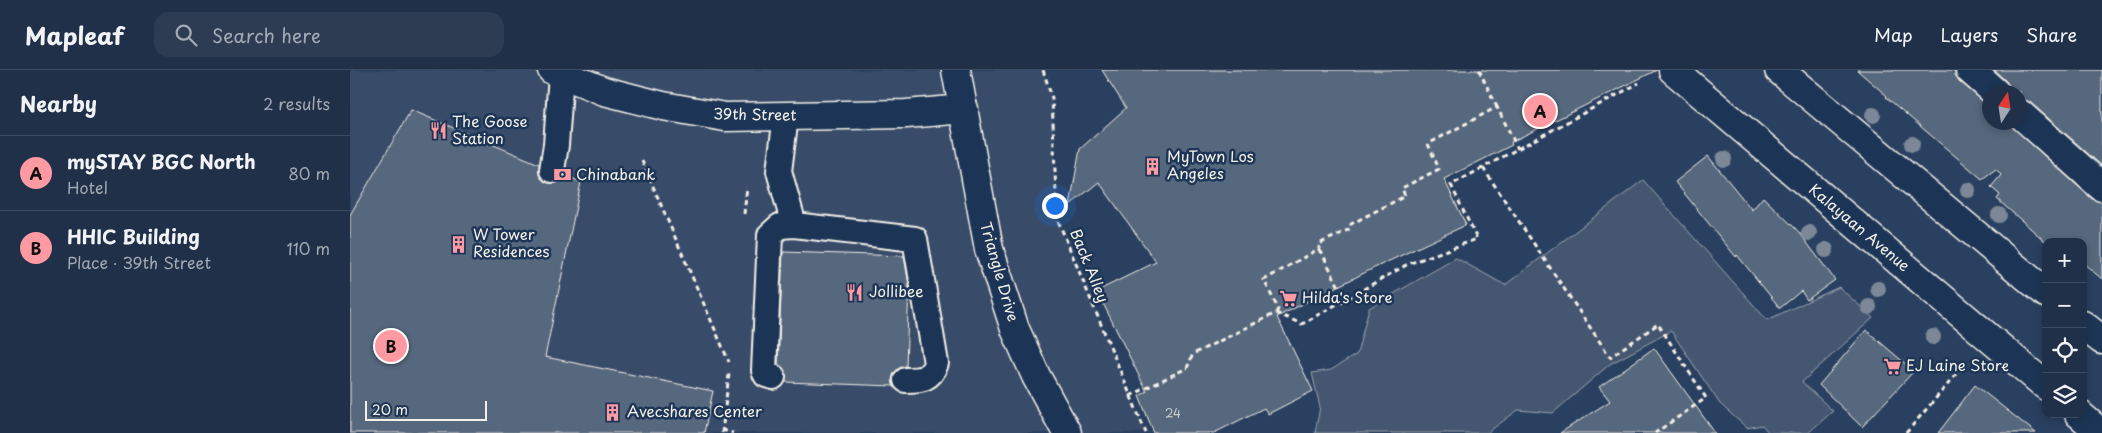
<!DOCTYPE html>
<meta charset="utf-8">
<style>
:root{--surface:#203048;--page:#2d3c52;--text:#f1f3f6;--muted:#a2a9b4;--line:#3d4b60;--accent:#ff9aa2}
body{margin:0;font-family:"Playpen Sans",sans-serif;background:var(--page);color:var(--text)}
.controls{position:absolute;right:15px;bottom:15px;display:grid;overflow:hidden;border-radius:10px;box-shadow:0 2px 8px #0003}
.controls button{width:45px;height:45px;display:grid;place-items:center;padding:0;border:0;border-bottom:1px solid var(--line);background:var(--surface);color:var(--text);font:25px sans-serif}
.compass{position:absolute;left:1632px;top:15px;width:45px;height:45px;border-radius:50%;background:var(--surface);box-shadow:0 2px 8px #0003;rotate:12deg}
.scale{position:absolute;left:15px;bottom:12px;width:122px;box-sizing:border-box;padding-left:5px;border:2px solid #f4f1e8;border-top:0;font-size:14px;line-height:18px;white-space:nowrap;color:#f4f1e8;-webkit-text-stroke:4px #1d3557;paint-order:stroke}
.you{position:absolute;left:704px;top:135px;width:18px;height:18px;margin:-12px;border:4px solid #fff;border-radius:50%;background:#1a73e8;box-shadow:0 0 0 8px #1a73e833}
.badge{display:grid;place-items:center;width:32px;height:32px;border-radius:50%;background:var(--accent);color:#111;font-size:16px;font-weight:700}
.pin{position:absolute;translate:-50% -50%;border:2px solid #fff;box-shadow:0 1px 5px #0006}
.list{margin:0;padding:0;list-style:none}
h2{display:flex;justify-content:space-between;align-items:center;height:65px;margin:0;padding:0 20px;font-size:21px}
h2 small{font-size:16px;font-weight:400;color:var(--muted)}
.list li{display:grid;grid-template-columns:32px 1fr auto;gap:15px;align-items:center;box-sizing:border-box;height:75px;padding:0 20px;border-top:1px solid var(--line)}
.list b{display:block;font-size:19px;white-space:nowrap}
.list p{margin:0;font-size:16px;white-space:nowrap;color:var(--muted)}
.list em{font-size:16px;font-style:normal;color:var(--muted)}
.icon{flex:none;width:28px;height:28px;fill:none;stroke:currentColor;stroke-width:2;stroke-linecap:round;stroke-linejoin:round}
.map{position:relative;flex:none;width:1752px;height:363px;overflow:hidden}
header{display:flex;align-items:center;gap:30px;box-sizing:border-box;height:70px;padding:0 25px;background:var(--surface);border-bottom:1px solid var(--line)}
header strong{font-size:24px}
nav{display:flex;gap:28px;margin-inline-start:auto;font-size:18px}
.search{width:350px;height:45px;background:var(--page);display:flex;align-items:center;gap:12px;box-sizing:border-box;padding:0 18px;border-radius:15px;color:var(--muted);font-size:19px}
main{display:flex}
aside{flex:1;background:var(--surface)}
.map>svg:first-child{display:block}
</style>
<header>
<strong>Mapleaf</strong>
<div class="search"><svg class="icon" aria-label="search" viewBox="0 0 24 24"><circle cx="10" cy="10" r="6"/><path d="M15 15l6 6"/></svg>Search here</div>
<nav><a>Map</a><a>Layers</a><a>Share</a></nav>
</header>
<main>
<aside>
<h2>Nearby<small>2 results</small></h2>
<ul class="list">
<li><span class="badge">A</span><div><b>mySTAY BGC North</b><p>Hotel</p></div><em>80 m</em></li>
<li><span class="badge">B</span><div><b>HHIC Building</b><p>Place · 39th Street</p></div><em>110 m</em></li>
</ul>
</aside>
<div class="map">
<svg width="1752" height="363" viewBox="0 0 1752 363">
<rect width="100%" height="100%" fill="#2a4060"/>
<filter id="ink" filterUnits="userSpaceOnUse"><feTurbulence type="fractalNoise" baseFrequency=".02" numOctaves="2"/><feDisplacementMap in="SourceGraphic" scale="10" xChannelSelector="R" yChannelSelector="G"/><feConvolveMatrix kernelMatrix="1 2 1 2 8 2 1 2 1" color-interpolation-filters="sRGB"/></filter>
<g filter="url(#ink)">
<polygon fill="#374c69" points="0,0 693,0 702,28 707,148 796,363 0,363"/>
<polygon fill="#445771" stroke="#9ca4ac" points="1293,110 1417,250 1489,217 1523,248 1452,312 1483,341 1458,363 1419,363 1412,355 1397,358 1370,334 1321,261 1260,294 1203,343 1168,340 1137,363 965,363 970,337 962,303 981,300 1007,284 1019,238 1106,188 1155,215"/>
<g fill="#56677d" stroke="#f4f1e8">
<polygon points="752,0 1307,0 1161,72 1162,75 1094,109 1116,155 1022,199 927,247 963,321 918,344 914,338 864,363 804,363 789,326 797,322 747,221 806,192 749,112 720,135 730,79 776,38"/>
<polygon points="1507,0 1605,0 1605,5 1610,12 1640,36 1640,52 1657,52 1742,129 1752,132 1752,209 1733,193 1733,172 1696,172 1647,129 1650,125 1641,117 1651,105 1646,99 1632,109 1536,27 1537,26"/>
<polygon points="1644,0 1752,0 1752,96 1680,32 1670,29 1670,22 1660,22 1660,17 1656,11"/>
<polygon points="61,40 189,94 189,105 193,110 199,113 207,113 214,105 231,112 195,287 363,321 354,363 0,363 0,145"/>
<polygon points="1358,86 1402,140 1413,127 1448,161 1485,210 1457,230 1451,221 1430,238 1387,185 1386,187 1325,112"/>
<polygon points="433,182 554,186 559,215 556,296 549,298 544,303 542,310 544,316 435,312 436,303 428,294"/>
<polygon points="1516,260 1564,301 1512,357 1469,315"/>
<polygon points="1304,278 1365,363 1210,363 1260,331 1249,317"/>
<polygon points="1625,315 1686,363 1588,363"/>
</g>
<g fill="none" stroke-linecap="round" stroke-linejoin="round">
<defs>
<g id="lane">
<polyline points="436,46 429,101 444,155"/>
<polyline points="202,100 206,75 211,4"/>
<path d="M423 307 416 305 414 301 420 165 430 156 444 155 565 169 586 293C581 309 571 310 556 310"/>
</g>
<g id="street">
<polyline points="202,0 254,21 313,36 375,47 556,44 614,39"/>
<polyline points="606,0 639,179 665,259 686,306 717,363"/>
<polyline points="1620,0 1645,22"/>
<polyline points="1670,44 1752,117"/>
</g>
<g id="primary">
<polyline points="1323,0 1696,316"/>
<polyline points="1429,0 1696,223"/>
<polyline points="1733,255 1752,270"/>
<polyline points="1729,344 1751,363"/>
</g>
</defs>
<use href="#lane" stroke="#f4f1e8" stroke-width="28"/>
<use href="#street" stroke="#f4f1e8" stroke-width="31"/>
<use href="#primary" stroke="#f4f1e8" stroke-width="31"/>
<g stroke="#f4f1e8" stroke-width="3" stroke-dasharray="5 4" stroke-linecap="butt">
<polyline points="693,0 702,28 707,148 796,363"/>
<polyline points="1129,0 1147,37"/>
<polyline points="292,91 379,292"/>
<polyline points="1133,98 1260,287 1308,254 1356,328 1305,363"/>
<polyline points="394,144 397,117"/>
<polyline points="969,181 969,174 1000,159 1001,154 1055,126 1052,118 1089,99 1078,74 1147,37 1168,79"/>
<polyline points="926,243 928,239 914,210 965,181 969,181 972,183 995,229"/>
<polyline points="780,326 837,298 843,284 926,243 952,254 1058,194 1127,169 1101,115 1289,13"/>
<polyline points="372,360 383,363"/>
<polyline points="372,363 379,304"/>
<polyline points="1556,363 1616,293"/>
</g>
<use href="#lane" stroke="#1d3557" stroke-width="24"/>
<use href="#street" stroke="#1d3557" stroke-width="28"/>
<use href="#primary" stroke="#1d3557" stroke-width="28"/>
</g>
<g fill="#7c8897">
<circle cx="1523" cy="45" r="8"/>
<circle cx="1562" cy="74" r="8"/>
<circle cx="1374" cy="89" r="8"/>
<circle cx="1618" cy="120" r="8"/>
<circle cx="1649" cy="145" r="8"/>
<circle cx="1459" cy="163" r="8"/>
<circle cx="1476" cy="180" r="8"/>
<circle cx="1528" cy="219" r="8"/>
<circle cx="1519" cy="237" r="8"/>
<circle cx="1583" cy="267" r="8"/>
</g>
</g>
<defs>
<symbol id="restaurant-bare" viewBox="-9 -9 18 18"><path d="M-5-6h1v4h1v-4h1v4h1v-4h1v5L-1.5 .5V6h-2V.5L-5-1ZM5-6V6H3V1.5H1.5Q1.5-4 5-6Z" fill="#ff9aa2" stroke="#1d3557" stroke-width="2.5" paint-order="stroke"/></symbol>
<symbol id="building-bare" viewBox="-9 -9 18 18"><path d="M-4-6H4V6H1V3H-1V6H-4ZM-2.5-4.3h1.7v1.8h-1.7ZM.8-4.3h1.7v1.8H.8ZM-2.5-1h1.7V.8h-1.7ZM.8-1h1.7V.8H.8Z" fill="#ff9aa2" stroke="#1d3557" stroke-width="2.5" paint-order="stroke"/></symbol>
<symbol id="bank-bare" viewBox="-9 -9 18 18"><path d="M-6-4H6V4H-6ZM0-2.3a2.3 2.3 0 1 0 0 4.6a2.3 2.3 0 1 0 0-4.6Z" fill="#ff9aa2" stroke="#1d3557" stroke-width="2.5" paint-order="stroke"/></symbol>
<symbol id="supermarket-bare" viewBox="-9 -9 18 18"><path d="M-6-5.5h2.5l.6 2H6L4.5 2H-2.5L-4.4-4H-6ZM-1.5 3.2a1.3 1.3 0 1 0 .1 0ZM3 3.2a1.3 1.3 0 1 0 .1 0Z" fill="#ff9aa2" stroke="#1d3557" stroke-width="2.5" paint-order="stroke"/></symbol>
</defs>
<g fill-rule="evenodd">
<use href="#restaurant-bare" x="76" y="48" width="25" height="25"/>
<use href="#building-bare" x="790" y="84" width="25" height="25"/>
<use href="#bank-bare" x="200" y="92" width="25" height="25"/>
<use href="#building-bare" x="96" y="162" width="25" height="25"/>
<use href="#restaurant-bare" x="492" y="210" width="25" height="25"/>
<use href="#supermarket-bare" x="926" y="216" width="25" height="25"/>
<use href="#supermarket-bare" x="1530" y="284" width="25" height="25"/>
<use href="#building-bare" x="250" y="330" width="25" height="25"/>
</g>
<g text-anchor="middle" stroke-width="5" stroke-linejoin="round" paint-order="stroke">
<g font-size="12" fill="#cccecd">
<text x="823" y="348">24</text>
</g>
<g font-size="15" fill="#f4f1e8" stroke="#1d3557">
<text transform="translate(405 45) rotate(1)" y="5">39th Street</text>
<text transform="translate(1509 158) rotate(40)" y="5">Kalayaan Avenue</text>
<text transform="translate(739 196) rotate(68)" y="5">Back Alley</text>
<text transform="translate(649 202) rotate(74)" y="5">Triangle Drive</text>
</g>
<g font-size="15" fill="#f4f1e8" stroke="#1d3557" text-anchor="start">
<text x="102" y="57">The Goose<tspan x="102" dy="17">Station</tspan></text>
<text x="817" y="92">MyTown Los<tspan x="817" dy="17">Angeles</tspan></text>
<text x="226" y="110">Chinabank</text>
<text x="123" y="170">W Tower<tspan x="123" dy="17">Residences</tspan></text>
<text x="519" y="227">Jollibee</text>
<text x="952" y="233">Hilda's Store</text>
<text x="1556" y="301">EJ Laine Store</text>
<text x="277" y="347">Avecshares Center</text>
</g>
</g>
</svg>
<div class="controls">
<button>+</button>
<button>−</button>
<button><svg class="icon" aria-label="locate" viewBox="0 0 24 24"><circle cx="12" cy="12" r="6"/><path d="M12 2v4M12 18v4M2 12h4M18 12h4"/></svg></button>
<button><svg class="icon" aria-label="layers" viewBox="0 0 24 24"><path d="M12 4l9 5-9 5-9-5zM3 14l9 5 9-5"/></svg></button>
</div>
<svg class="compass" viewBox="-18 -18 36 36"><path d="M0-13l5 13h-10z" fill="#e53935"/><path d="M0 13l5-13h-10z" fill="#a2a9b4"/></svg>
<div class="scale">20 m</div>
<div class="you"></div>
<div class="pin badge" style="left:1190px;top:41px">A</div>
<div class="pin badge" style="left:41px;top:276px">B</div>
</div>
</main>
